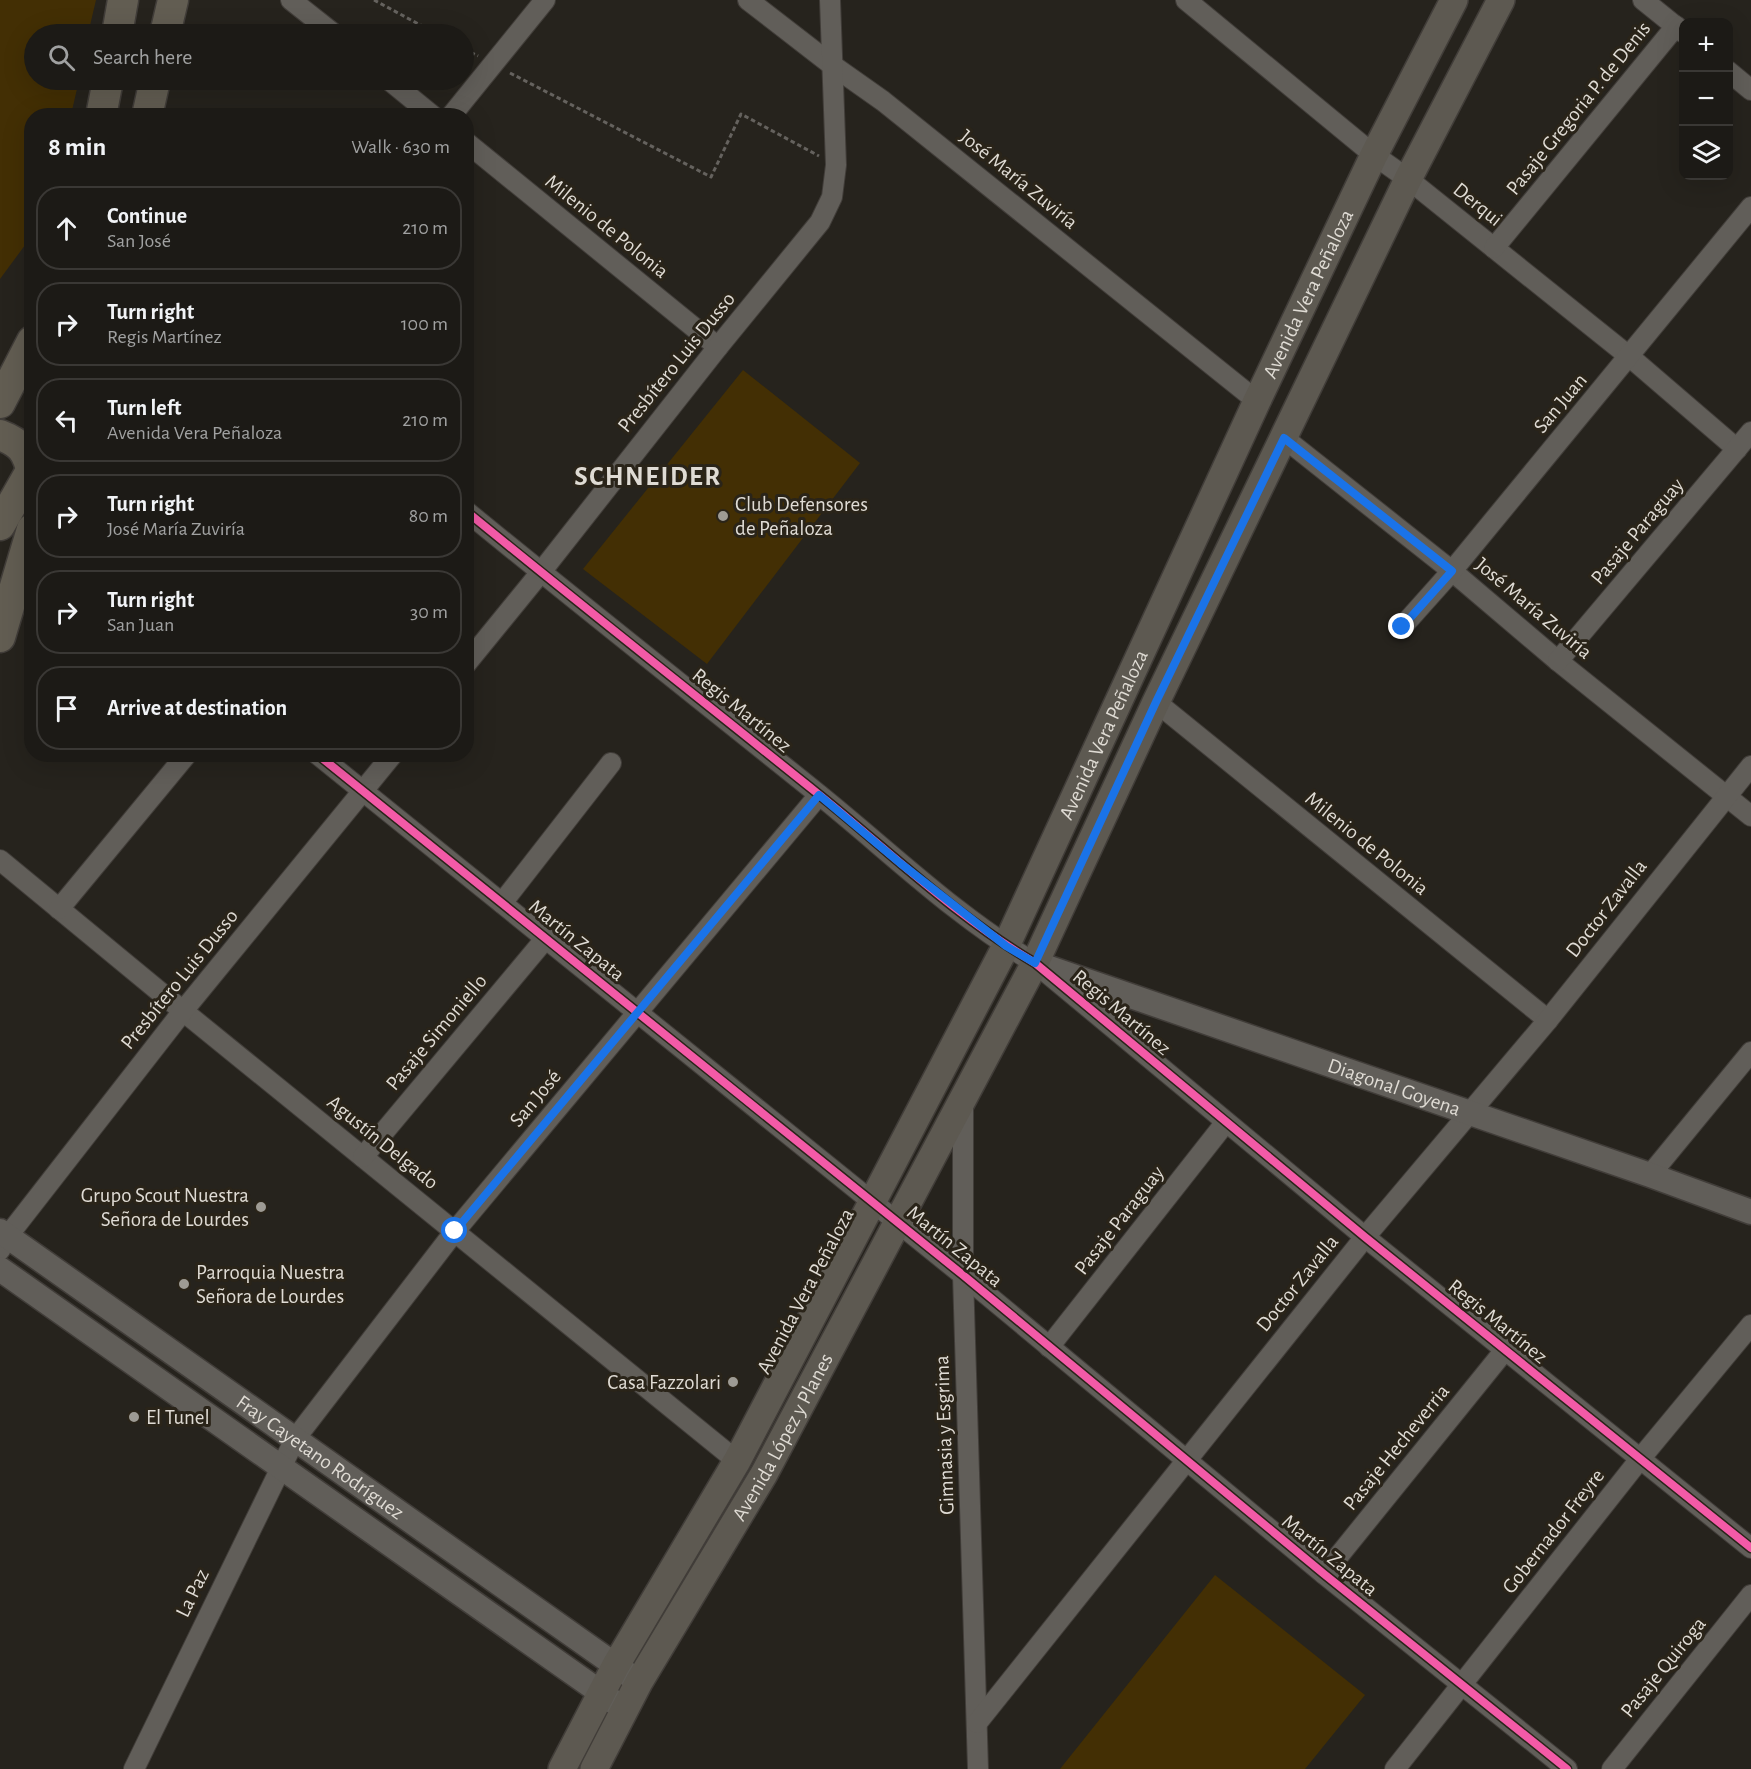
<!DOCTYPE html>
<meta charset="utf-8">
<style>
:root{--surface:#1c1a16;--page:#292723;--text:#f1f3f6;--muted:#a0a1a1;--line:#3a3835}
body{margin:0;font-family:"Alegreya Sans",sans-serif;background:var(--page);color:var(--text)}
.controls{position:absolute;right:18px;top:18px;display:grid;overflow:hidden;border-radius:12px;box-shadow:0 6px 24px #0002}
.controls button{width:54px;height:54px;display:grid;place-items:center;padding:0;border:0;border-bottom:2px solid var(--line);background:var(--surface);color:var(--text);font:30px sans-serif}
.stop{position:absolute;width:18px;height:18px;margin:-14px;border:4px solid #1a73e8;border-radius:50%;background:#fff}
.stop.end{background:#1a73e8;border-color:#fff;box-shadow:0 2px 6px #0008}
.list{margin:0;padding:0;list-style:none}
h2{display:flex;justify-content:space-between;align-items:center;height:78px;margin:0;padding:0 24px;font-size:26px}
h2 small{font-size:20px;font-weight:400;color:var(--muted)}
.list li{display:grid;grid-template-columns:39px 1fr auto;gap:18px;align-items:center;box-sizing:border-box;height:84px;margin:0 12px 12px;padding:0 12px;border:2px solid var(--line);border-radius:24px}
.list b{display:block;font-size:22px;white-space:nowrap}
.list p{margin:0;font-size:20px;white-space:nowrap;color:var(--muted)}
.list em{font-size:20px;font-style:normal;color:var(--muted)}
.icon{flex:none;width:33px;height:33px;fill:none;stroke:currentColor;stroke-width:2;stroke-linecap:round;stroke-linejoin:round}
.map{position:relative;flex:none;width:1751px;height:1769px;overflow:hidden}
.search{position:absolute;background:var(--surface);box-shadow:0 6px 24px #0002;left:24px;top:24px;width:450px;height:66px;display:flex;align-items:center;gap:15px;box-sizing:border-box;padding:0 21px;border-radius:33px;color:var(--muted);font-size:22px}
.panel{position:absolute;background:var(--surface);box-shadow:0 6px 24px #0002;left:24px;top:108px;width:450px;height:654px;border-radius:24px}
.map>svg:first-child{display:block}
</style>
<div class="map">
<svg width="1751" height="1769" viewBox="0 0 1751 1769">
<rect width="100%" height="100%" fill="#26231d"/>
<g fill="#432f04">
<polygon points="0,0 96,0 88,34 34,34 34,80 79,80 71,115 32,116 31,237 0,279"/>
<polygon points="743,370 860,463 707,664 583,569"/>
<polygon points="1215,1575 1365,1695 1305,1769 1060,1769"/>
</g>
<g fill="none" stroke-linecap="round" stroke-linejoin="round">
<defs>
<g id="minor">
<polyline points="291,0 334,34"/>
<polyline points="748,0 832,65 883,101 1257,401"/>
<polyline points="1186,0 1374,155 1408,179 1630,357 1737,449"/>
<polyline points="1643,0 1684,33"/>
<polyline points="1728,71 1751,90"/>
<polyline points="389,80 433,116"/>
<polyline points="451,116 545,0"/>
<polyline points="466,142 718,347"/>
<polyline points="1494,248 1676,26"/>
<polyline points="1284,438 1452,571 1558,661 1751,816"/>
<path d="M466 511C582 606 700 699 817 793 888 850 955 916 1035 963L1365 1237 1751 1548"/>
<polyline points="1402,627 1452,571 1751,207"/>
<polyline points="1558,661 1751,432"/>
<polyline points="466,664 541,572 718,347 820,222 832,197 836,165 830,0"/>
<polyline points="1156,702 1548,1020"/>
<polyline points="317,754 963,1275 1324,1574 1567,1769"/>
<polyline points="0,860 183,1011 737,1461"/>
<polyline points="502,903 611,763"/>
<polyline points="59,909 187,754"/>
<polyline points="963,1103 963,1275 978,1769"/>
<polyline points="363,1157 546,938"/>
<polyline points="1650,1175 1751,1052"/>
<polyline points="0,1250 7,1237 183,1011 393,754"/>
<polyline points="1049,1347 1226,1122"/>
<polyline points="1324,1574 1505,1350"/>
<polyline points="977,1723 1365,1237 1548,1020 1751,766"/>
<polyline points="134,1769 295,1439 455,1231 819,795"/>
<polyline points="1395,1769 1640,1459 1751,1325"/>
<polyline points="1612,1769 1751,1595"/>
</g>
<g id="tertiary">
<path id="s1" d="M1035 963 1650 1175 1751 1212"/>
<path id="s2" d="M0 1231 639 1682"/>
<polyline points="0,1269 624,1709"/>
</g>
<g id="secondary">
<path id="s3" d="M562 1769 616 1665 737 1461 1006 946 1257 401 1374 155 1454 0"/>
<path id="s4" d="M594 1769 639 1682 764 1474 1035 963 1156 702 1408 179 1501 0"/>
</g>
<g id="primary">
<polyline points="117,34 123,0"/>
<polyline points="165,34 173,0"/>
<polyline points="101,116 108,80"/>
<polyline points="147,116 155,80"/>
<polyline points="0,403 32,341"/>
<path d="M0 435C21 443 27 451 32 473"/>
<polyline points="0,525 32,469"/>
<polyline points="0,637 32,529"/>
</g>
</defs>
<use href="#minor" stroke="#413d39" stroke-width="22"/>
<use href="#tertiary" stroke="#413d39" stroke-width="27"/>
<use href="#secondary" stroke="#413d39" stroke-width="30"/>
<use href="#primary" stroke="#413d39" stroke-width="33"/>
<g stroke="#65625e" stroke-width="3" stroke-dasharray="4.5 3" stroke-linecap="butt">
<polyline points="374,0 437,34"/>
<polyline points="464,49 478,56"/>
<polyline points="510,73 711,177 741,114 819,156"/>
</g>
<use href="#minor" stroke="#615e59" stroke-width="20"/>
<use href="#tertiary" stroke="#615e59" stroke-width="24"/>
<use href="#secondary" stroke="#5d5951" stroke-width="27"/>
<use href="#primary" stroke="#625d52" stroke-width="30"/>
<defs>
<g id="cycleway">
<path d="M466 511C582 606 700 699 817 793 888 850 955 916 1035 963L1365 1237 1751 1548"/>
<polyline points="317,754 963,1275 1324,1574 1567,1769"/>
</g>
</defs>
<use href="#cycleway" stroke="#2a2419" stroke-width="11"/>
<use href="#cycleway" stroke="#f35aa7" stroke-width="8"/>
</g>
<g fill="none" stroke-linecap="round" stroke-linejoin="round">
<polyline stroke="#1a73e8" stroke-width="8" points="455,1231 819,795 900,863 1006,946 1035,963 1156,702 1284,438 1452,571 1402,627"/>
</g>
<g fill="#9e9b94" stroke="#2a2419" stroke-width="2">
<circle cx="723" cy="516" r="6"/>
<circle cx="261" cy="1207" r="6"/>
<circle cx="184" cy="1284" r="6"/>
<circle cx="733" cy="1382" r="6"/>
<circle cx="134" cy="1417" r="6"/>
</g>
<g text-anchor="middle" stroke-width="6" stroke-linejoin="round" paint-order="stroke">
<g font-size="21" fill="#dfdbd4" stroke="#2a2419">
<text transform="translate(1578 108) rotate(-51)" y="7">Pasaje Gregoria P. de Denis</text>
<text transform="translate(1019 179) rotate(39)" y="7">José María Zuviría</text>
<text transform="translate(1478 204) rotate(39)" y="7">Derqui</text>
<text transform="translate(607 226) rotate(39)" y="7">Milenio de Polonia</text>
<text dy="7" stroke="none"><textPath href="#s3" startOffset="1654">Avenida Vera Peñaloza</textPath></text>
<text transform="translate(676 362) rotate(-51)" y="7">Presbítero Luis Dusso</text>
<text transform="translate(1560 403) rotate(-50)" y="7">San Juan</text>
<text transform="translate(1637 531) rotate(-50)" y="7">Pasaje Paraguay</text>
<text transform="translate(1534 608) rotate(40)" y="7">José María Zuviría</text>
<text transform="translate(742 710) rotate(39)" y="7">Regis Martínez</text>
<text dy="7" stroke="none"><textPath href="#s3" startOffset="1168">Avenida Vera Peñaloza</textPath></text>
<text transform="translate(1367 843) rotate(39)" y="7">Milenio de Polonia</text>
<text transform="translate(1606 908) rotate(-52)" y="7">Doctor Zavalla</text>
<text transform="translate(577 940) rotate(39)" y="7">Martín Zapata</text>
<text transform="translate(179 979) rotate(-51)" y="7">Presbítero Luis Dusso</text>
<text transform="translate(1122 1012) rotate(40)" y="7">Regis Martínez</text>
<text transform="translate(436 1032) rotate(-50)" y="7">Pasaje Simoniello</text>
<text dy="7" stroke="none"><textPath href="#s1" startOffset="380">Diagonal Goyena</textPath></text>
<text transform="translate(535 1098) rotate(-50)" y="7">San José</text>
<text transform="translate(383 1142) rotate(39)" y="7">Agustín Delgado</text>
<text transform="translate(1119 1220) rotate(-52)" y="7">Pasaje Paraguay</text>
<text transform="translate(955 1246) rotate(39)" y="7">Martín Zapata</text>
<text transform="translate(1297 1283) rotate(-51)" y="7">Doctor Zavalla</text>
<text transform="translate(805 1291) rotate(-62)" y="7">Avenida Vera Peñaloza</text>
<text transform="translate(1498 1321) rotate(39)" y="7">Regis Martínez</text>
<text transform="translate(944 1435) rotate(-92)" y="7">Gimnasia y Esgrima</text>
<text dy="7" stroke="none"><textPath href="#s4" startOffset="382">Avenida López y Planes</textPath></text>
<text transform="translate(1396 1447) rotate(-51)" y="7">Pasaje Hecheverria</text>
<text dy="7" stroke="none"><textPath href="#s2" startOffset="392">Fray Cayetano Rodríguez</textPath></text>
<text transform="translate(1553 1531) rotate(-52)" y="7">Gobernador Freyre</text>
<text transform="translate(1330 1555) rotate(39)" y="7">Martín Zapata</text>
<text transform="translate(192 1593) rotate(-64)" y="7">La Paz</text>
<text transform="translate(1663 1667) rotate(-51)" y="7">Pasaje Quiroga</text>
</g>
<g font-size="21" fill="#dfdbd4" stroke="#2a2419" text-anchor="start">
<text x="735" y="511">Club Defensores<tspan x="735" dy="24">de Peñaloza</tspan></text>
<text x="249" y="1202" text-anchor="end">Grupo Scout Nuestra<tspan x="249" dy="24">Señora de Lourdes</tspan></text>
<text x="196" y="1279">Parroquia Nuestra<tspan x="196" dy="24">Señora de Lourdes</tspan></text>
<text x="721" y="1389" text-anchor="end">Casa Fazzolari</text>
<text x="146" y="1424">El Tunel</text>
</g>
<g font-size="27" font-weight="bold" letter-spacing="1.5" fill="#dfdbd4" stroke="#2a2419">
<text x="648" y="485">SCHNEIDER</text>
</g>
</g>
</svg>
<div class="controls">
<button>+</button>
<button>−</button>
<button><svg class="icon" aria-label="layers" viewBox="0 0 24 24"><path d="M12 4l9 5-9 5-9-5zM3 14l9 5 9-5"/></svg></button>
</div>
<div class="stop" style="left:455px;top:1231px"></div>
<div class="stop end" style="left:1402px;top:627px"></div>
<div class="search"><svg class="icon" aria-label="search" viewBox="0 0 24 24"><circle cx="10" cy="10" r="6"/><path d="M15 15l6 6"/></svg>Search here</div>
<section class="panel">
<h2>8 min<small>Walk · 630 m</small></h2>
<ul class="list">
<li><svg class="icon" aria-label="ahead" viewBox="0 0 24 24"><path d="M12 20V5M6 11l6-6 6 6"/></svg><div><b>Continue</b><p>San José</p></div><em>210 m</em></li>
<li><svg class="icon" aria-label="right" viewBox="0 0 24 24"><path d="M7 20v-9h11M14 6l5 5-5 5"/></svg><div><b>Turn right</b><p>Regis Martínez</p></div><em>100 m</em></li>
<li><svg class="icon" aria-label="left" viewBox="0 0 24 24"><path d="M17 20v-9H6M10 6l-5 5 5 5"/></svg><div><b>Turn left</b><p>Avenida Vera Peñaloza</p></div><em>210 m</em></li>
<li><svg class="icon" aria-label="right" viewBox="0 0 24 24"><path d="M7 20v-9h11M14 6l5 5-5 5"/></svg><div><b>Turn right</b><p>José María Zuviría</p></div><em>80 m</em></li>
<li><svg class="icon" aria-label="right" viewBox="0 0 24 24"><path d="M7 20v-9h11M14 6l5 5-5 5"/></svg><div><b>Turn right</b><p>San Juan</p></div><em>30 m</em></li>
<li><svg class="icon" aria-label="arrive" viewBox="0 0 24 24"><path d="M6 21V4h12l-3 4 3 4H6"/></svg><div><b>Arrive at destination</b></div></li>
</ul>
</section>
</div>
